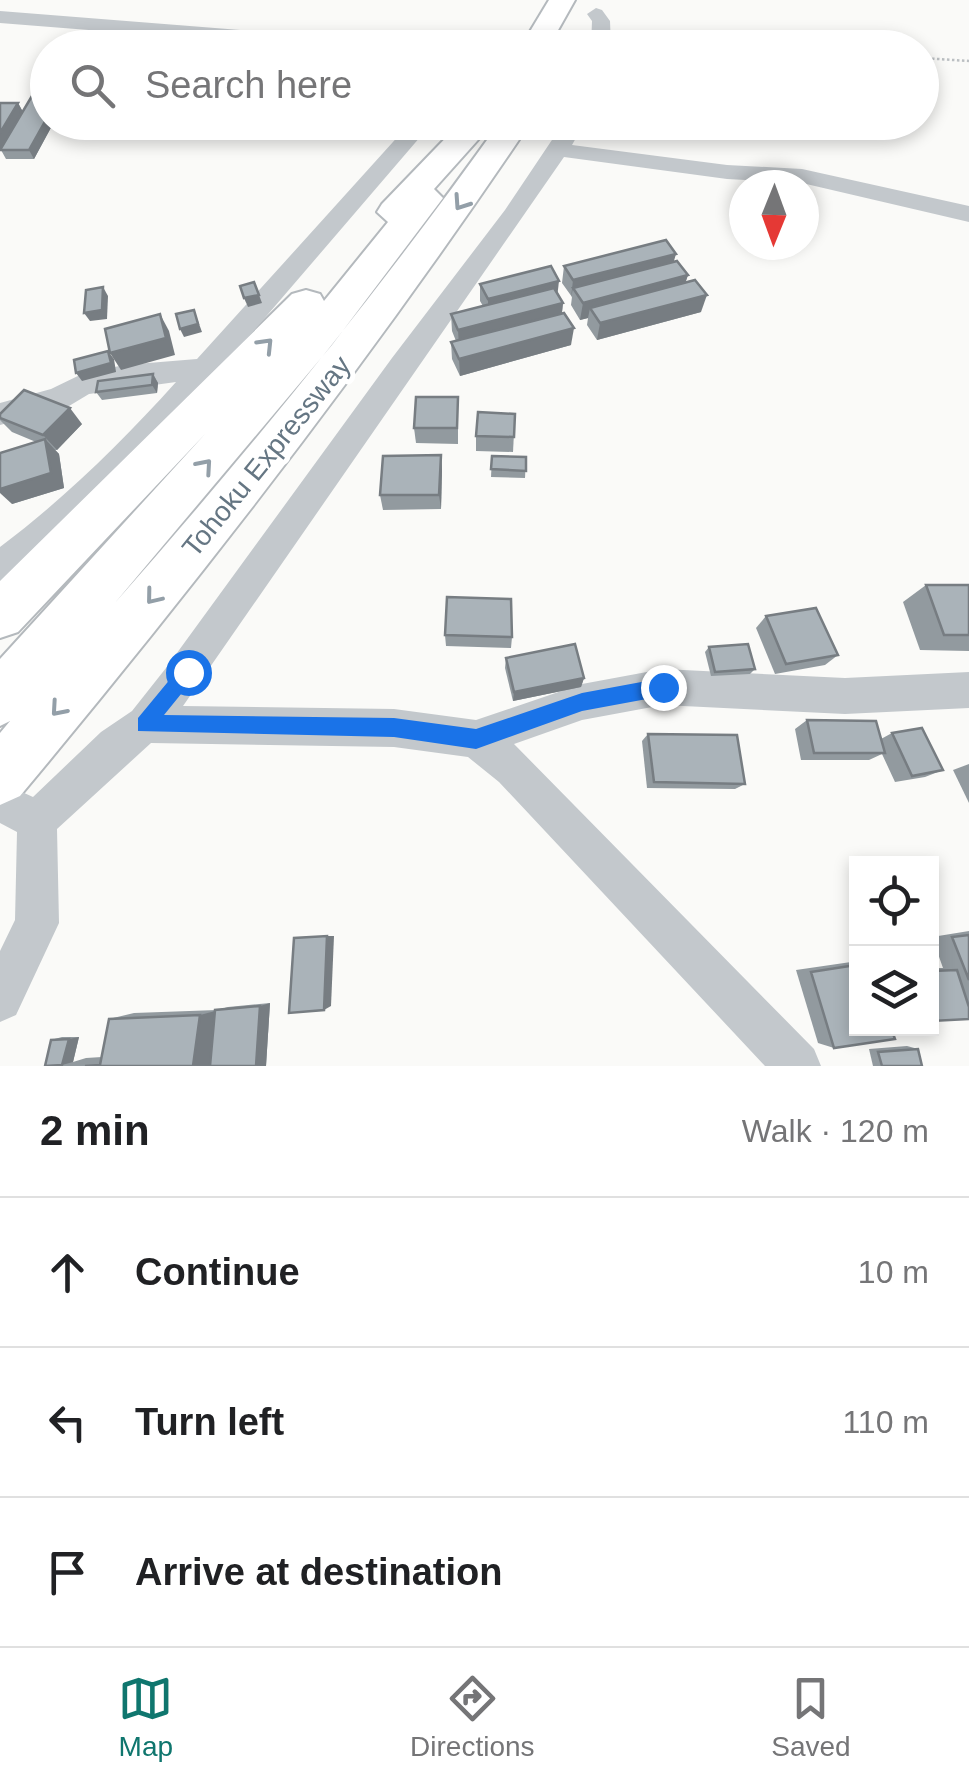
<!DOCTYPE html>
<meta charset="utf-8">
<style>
:root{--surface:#fff;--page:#f2f2f2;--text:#202124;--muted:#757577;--line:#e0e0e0;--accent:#0f766e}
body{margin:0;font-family:Arial,sans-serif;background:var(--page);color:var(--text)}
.controls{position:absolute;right:30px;bottom:30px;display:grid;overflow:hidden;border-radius:0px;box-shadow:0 5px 15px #0003}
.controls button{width:90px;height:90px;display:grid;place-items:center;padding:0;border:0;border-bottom:2px solid var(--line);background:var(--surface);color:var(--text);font:50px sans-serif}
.compass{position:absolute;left:729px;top:170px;width:90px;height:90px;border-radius:50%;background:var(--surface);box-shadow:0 5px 15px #0003;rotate:181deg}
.stop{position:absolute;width:30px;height:30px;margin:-22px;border:8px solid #1a73e8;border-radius:50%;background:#fff}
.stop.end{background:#1a73e8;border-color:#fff;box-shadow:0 2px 10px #0008}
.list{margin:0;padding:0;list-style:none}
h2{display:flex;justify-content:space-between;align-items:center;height:130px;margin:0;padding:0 40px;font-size:42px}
h2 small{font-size:32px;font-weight:400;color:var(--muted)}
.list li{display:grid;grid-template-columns:65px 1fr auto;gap:30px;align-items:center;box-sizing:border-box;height:150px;padding:0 40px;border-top:2px solid var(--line)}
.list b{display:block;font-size:38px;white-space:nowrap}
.list em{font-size:32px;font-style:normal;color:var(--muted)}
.icon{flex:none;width:55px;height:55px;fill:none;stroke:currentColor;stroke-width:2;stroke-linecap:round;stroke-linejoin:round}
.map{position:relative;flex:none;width:969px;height:1066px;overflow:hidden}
.search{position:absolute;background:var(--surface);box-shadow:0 5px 15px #0003;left:30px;right:30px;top:30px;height:110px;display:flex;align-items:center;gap:25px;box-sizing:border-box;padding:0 35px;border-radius:55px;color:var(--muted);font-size:38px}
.sheet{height:580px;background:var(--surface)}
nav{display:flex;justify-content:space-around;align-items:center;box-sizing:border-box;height:140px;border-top:2px solid var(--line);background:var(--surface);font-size:28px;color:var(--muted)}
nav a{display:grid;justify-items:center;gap:5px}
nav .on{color:var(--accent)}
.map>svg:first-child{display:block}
</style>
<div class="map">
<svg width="969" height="1066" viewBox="0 0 969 1066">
<rect width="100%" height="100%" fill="#fafaf8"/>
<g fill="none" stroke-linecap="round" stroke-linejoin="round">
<defs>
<g id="highway">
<polygon points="549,0 575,0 548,48 520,48"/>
<path d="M461 122H494L434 189 443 198 332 345 114 604C250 450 380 290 500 122H531C373 357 201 579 20 796L0 805V733L10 721 0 726V659L206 433 18 632 0 638V581L292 294 306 290 320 294 324 301 388 222 377 212 382 204Z"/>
</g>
</defs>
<use href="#highway" stroke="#b4b9bd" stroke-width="4"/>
<g stroke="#bbbfc2" stroke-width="2.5" stroke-dasharray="2.5 2.5" stroke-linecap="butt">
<polyline points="624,46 741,48"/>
<polyline points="922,58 969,61"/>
</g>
<g fill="#c3c8cc" fill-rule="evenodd">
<polygon points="596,8 602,10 610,21 611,48 591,48 592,21 587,14"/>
<polygon points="0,11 264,32 464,42 473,48 264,44 0,23"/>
<path d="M411 122H433L161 439 62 537 12 577 0 581V547C64 499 122 442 176 382L89 394 69 406 0 425V403L51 389 82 374 124 365 197 359Z"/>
<polygon points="564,122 585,122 572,145 727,165 802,169 969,206 969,222 802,183 727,179 564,157 183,706 394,709 476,720 582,684 663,669 845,678 969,672 969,708 845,714 663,705 582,720 514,744 814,1049 821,1066 765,1066 499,782 468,757 394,747 151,743 57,829 59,923 16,1015 0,1022 0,951 15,920 17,832 0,823 0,782 33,797 101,732 132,711 166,668 392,358 505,210"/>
</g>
<use href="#highway" fill="#fff" fill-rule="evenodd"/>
</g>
<g fill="#929a9f">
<polygon points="18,103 23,112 48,122 54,122 34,159 6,159 1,150"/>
<polygon points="674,262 688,275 685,283 701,312 597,340 587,325 588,318 580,320 571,305 572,297 562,283 564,266"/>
<polygon points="480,284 558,294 563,303 562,313 571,345 460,376 452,359 451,342 456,341 452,331 451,314 483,306 480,301"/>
<polygon points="153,374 158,383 157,393 102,400 96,392"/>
<polygon points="458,397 458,444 416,443 414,428"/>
<polygon points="0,414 82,424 57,450 55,450 59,454 64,488 12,504 36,442 12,432 0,420"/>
<polygon points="515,414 513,452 476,451 476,436"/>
<polygon points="441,455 442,470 441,509 383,510 380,495"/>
<polygon points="492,456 526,457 525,478 491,477"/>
<polygon points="926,585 969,585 969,651 920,650 903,602"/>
<polygon points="766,616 838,655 825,665 775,674 756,628"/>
<polygon points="445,635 512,637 511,648 446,646"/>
<polygon points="709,647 755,669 750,674 711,676 705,652"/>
<polygon points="506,658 584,678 581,687 513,701 505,668"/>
<polygon points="807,720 881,739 892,733 943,770 925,777 895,782 882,754 869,760 801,760 795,729"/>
<polygon points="648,734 745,784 735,789 647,788 642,741"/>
<polygon points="969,764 969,803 953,770"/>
<polygon points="969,931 969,1019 932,1021 932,968 943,968 932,937"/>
<polygon points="851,962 856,962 856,1028 834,1048 818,1043 796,970"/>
<polygon points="270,1003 266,1066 45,1066 51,1040 62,1037 79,1037 73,1062 86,1058 102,1057 109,1019 134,1013 217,1010 228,1007"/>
<polygon points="907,1046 918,1049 922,1066 873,1066 869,1049"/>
</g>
<g fill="#777d82">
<polygon points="18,103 23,112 0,151 0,133"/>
<polygon points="48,116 48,122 54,122 34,159 29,150"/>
<polygon points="676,254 671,271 573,288 571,298 573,280"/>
<polygon points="688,275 682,293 590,308 588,318 580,320 583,303"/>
<polygon points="559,281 557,298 488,316 488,299"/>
<polygon points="103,287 108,296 107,319 90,321 84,313"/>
<polygon points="259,295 262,303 248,307 244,298"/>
<polygon points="707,295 701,312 597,340 600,323"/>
<polygon points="563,303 561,320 459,347 458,330"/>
<polygon points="194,310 202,332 184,337 180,329"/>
<polygon points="160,314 169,331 175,355 121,370 110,353"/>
<polygon points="574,328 571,345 460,376 459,359"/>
<polygon points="108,351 114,359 116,372 82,381 76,373"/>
<polygon points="153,374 158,383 157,393 152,385"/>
<polygon points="70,408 82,424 57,450 43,435"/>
<polygon points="45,439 59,454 64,488 12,504 0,493 0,489"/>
<polygon points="441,455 442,470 441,509 439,495"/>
<polygon points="584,678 581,687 513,701 514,692"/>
<polygon points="327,936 334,936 331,1006 324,1010"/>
<polygon points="270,1003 266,1066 256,1066 260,1006"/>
<polygon points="219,1010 212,1066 193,1066 200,1015"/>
<polygon points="79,1037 73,1062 62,1065 69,1039"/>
</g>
<g fill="#aab3b9" stroke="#777d82" stroke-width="2.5">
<polygon points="39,84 48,84 48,116 29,150 0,150"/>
<polygon points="0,103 18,103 0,133"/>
<polygon points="666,240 676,254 573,280 564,266"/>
<polygon points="677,261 688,275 583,303 573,288"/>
<polygon points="551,266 559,281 488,299 480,284"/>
<polygon points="695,280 707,295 600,323 590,308"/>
<polygon points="254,282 259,295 244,298 240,286"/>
<polygon points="103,287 102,310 84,313 86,290"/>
<polygon points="554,288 563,303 458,330 451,314"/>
<polygon points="194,310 198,324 180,329 176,314"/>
<polygon points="564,313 574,328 459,359 451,342"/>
<polygon points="160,314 166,338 110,353 105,329"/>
<polygon points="108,351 111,363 76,373 74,360"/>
<polygon points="153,374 152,385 96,392 98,381"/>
<polygon points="24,390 70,408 43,435 0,418 0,414"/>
<polygon points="416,397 458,397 457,428 414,428"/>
<polygon points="478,412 515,414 514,437 476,436"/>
<polygon points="45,439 51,473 0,489 0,453"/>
<polygon points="441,455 439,495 380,495 383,456"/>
<polygon points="492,456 526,457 526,471 491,469"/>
<polygon points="926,585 969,585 969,635 944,635"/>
<polygon points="447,597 511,599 512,637 445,635"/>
<polygon points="816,608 838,655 786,664 766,616"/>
<polygon points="575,644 584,678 514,692 506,658"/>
<polygon points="748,644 755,669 715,672 709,647"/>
<polygon points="807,720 876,721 885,753 814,753"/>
<polygon points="922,728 943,770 912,776 892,733"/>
<polygon points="648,734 737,735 745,784 654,782"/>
<polygon points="969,935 969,980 952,937"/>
<polygon points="327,936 324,1010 289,1013 294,938"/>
<polygon points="856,965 856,1028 891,1028 895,1039 834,1048 811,972"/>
<polygon points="957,970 969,1007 969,1019 932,1021 932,971"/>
<polygon points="260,1006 256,1066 210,1066 215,1010"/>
<polygon points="200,1015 193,1066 85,1066 100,1065 109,1019"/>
<polygon points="69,1039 62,1065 45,1066 51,1040"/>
<polygon points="918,1049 922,1066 882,1066 878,1052"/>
</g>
<defs><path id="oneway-chevron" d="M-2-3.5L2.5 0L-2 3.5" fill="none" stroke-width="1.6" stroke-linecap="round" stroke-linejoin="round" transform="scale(2.5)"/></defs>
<g stroke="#939fa8">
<use href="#oneway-chevron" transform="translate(461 203) rotate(124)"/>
<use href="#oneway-chevron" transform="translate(266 345) rotate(-46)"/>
<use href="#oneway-chevron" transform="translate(205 466) rotate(-49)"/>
<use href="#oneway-chevron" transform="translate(153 597) rotate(129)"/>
<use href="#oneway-chevron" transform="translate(58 709) rotate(131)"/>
</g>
<polygon fill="#1a73e8" points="188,663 194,666 194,678 164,715 394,718 476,729 582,693 663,678 672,687 663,696 582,711 476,749 394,737 138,731 138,718 181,666"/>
<g text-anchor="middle" stroke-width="10" stroke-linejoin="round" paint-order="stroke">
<g font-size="28" fill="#657683" stroke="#fff">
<text transform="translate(266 456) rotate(-51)" y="10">Tohoku Expressway</text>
</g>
</g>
</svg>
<div class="controls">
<button><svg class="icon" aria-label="locate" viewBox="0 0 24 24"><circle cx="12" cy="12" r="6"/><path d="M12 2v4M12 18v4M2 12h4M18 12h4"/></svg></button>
<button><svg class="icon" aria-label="layers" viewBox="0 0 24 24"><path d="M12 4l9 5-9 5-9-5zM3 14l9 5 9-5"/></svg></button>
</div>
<svg class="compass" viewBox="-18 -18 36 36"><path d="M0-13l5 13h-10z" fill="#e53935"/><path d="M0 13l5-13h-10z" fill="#757577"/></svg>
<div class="stop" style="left:188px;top:672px"></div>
<div class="stop end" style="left:663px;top:687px"></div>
<div class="search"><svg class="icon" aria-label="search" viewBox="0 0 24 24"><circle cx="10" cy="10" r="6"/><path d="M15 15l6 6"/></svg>Search here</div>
</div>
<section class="sheet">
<h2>2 min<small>Walk · 120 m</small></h2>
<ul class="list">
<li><svg class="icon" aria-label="ahead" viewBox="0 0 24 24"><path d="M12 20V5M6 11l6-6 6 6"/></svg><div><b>Continue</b></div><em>10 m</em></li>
<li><svg class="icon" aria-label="left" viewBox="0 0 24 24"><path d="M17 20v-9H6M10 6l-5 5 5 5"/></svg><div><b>Turn left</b></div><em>110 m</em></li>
<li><svg class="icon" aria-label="arrive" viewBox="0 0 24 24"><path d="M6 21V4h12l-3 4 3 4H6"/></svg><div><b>Arrive at destination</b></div></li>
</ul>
</section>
<nav>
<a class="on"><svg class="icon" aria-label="map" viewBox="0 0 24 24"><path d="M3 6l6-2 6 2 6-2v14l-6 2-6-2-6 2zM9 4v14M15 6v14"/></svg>Map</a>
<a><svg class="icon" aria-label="directions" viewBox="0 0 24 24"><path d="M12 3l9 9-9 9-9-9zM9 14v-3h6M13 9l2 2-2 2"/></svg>Directions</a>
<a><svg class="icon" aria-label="saved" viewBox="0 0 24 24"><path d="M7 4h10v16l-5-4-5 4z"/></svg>Saved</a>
</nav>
